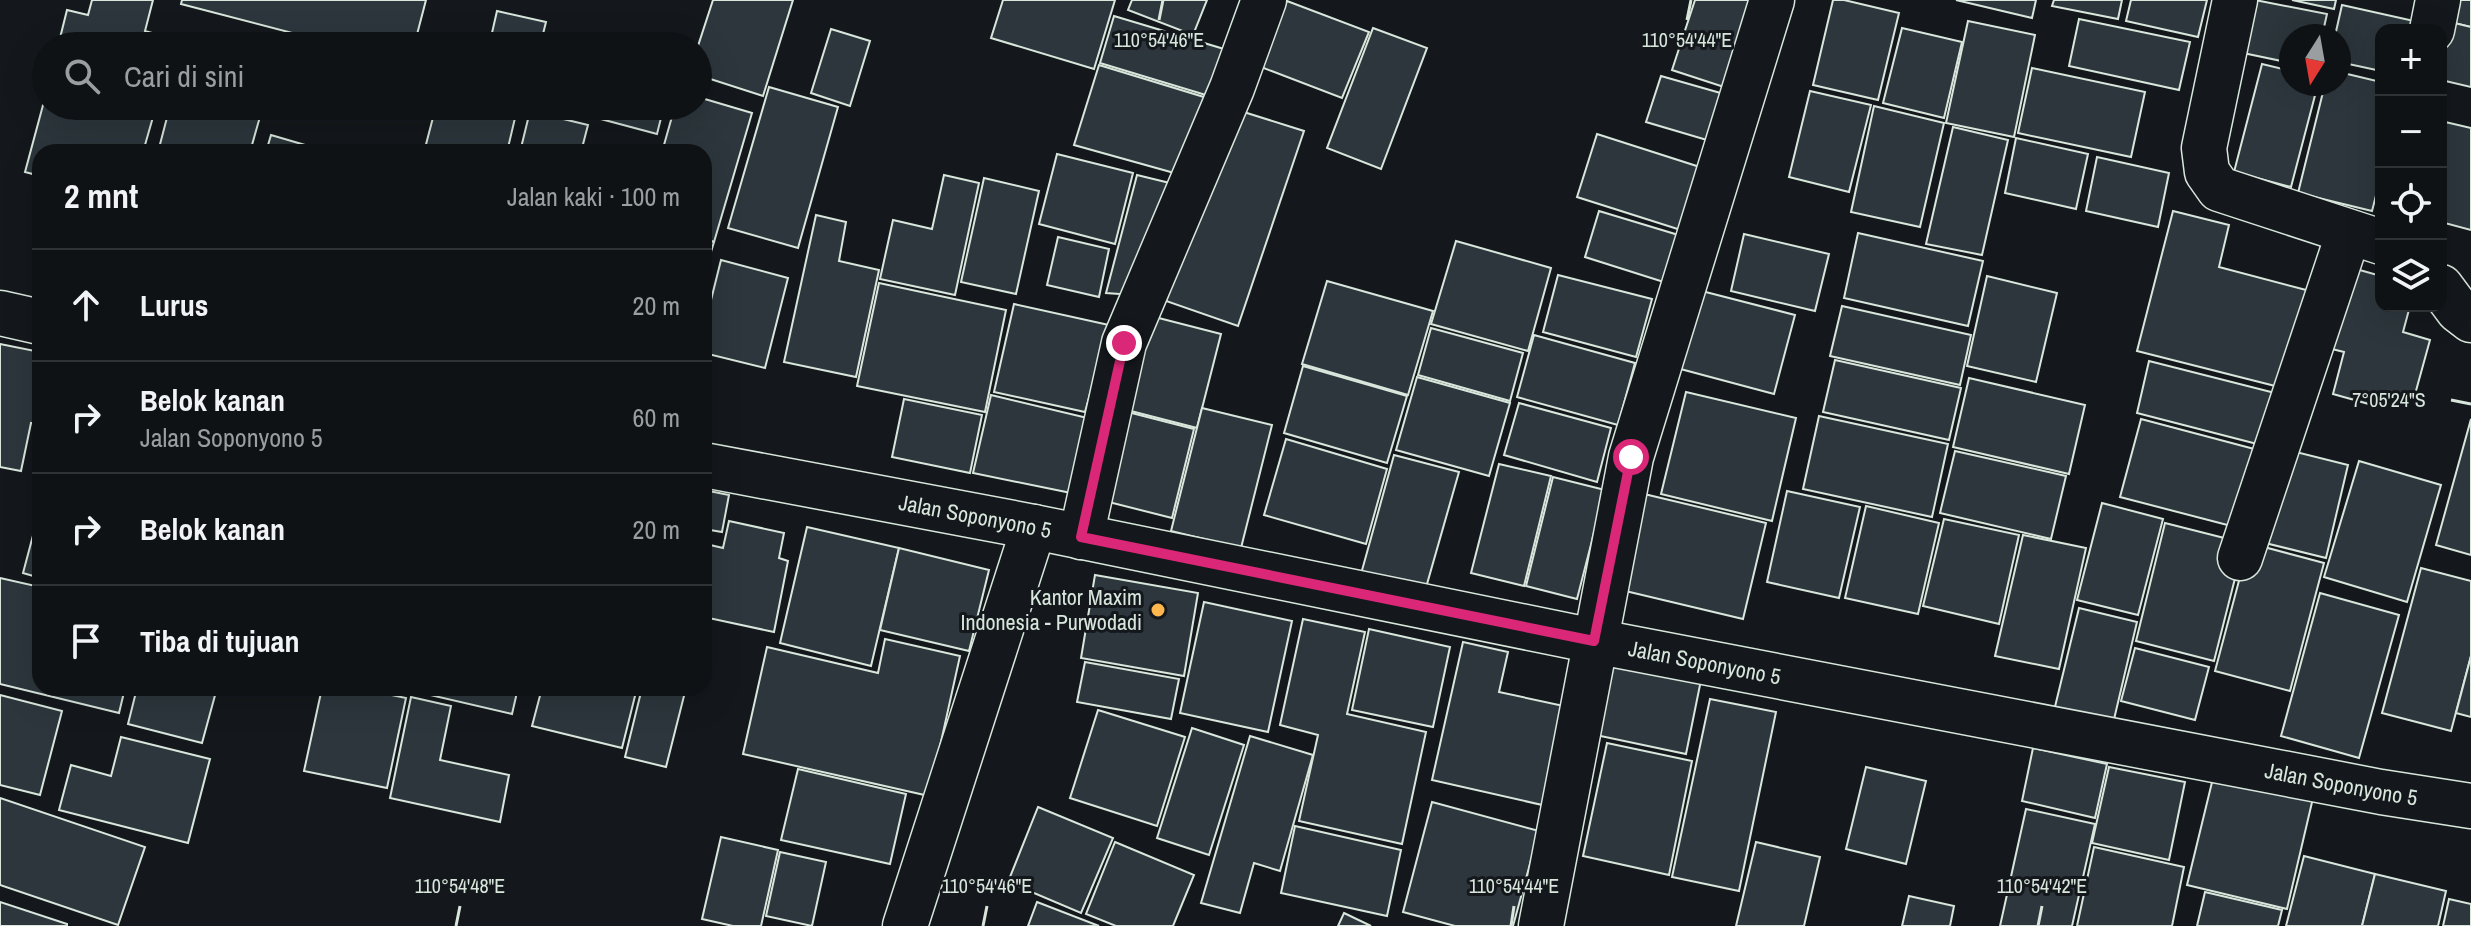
<!DOCTYPE html>
<html lang="id">
<meta charset="utf-8">
<style>
:root{--surface:#0f1215;--page:#1d2022;--text:#f1f3f6;--muted:#9b9ea0;--line:#2f3234}
body{margin:0;font-family:"Archivo Narrow",sans-serif;background:var(--page);color:var(--text)}
.controls{position:absolute;right:24px;top:24px;display:grid;overflow:hidden;border-radius:16px;box-shadow:0 8px 32px #0002}
.controls button{width:72px;height:72px;display:grid;place-items:center;padding:0;border:0;border-bottom:2px solid var(--line);background:var(--surface);color:var(--text);font:40px sans-serif}
.compass{position:absolute;left:2279px;top:24px;width:72px;height:72px;border-radius:50%;background:var(--surface);box-shadow:0 8px 32px #0002;rotate:191deg}
.stop{position:absolute;width:24px;height:24px;margin:-18px;border:6px solid #db2777;border-radius:50%;background:#fff}
.stop.end{background:#db2777;border-color:#fff;box-shadow:0 2px 8px #0008}
.list{margin:0;padding:0;list-style:none}
h2{display:flex;justify-content:space-between;align-items:center;height:104px;margin:0;padding:0 32px;font-size:34px}
h2 small{font-size:26px;font-weight:400;color:var(--muted)}
.list li{display:grid;grid-template-columns:52px 1fr auto;gap:24px;align-items:center;box-sizing:border-box;height:112px;padding:0 32px;border-top:2px solid var(--line)}
.list b{display:block;font-size:30px;white-space:nowrap}
.list p{margin:0;font-size:26px;white-space:nowrap;color:var(--muted)}
.list em{font-size:26px;font-style:normal;color:var(--muted)}
.icon{flex:none;width:44px;height:44px;fill:none;stroke:currentColor;stroke-width:2;stroke-linecap:round;stroke-linejoin:round}
.map{position:relative;flex:none;width:2471px;height:926px;overflow:hidden}
.search{position:absolute;background:var(--surface);box-shadow:0 8px 32px #0002;left:32px;top:32px;width:680px;height:88px;display:flex;align-items:center;gap:20px;box-sizing:border-box;padding:0 28px;border-radius:44px;color:var(--muted);font-size:30px}
.panel{position:absolute;background:var(--surface);box-shadow:0 8px 32px #0002;left:32px;top:144px;width:680px;height:552px;border-radius:24px}
.map>svg:first-child{display:block}
</style>
<div class="map">
<svg width="2471" height="926" viewBox="0 0 2471 926">
<rect width="100%" height="100%" fill="#14181c"/>
<g fill="#2c363c" stroke="#d8e6dc" stroke-width="2">
<polygon points="92,0 153,0 145,31 177,40 176,46 58,46 67,10 88,15"/>
<polygon points="182,0 426,0 414,46 342,46 181,4"/>
<polygon points="713,0 793,0 763,96 698,75 698,46"/>
<polygon points="1003,0 1115,0 1094,69 991,38"/>
<polygon points="1132,0 1207,0 1193,35 1128,10"/>
<polygon points="1695,0 1757,0 1727,88 1672,70"/>
<polygon points="1833,0 1844,0 1899,13 1878,100 1813,85"/>
<polygon points="1956,0 2036,0 2032,18"/>
<polygon points="2054,0 2122,0 2118,19 2052,6"/>
<polygon points="2131,0 2207,0 2198,37 2126,21"/>
<polygon points="2255,0 2327,14 2322,36 2291,36 2291,63 2243,53"/>
<polygon points="2292,0 2336,0 2334,9"/>
<polygon points="2451,0 2471,0 2471,27 2446,21"/>
<polygon points="1287,1 1369,32 1342,98 1261,67"/>
<polygon points="2342,5 2414,21 2412,30 2381,30 2381,71 2339,62 2339,36 2335,36"/>
<polygon points="497,11 546,22 540,46 489,46"/>
<polygon points="1114,16 1224,49 1209,96 1100,63"/>
<polygon points="2079,19 2190,42 2179,90 2069,66"/>
<polygon points="1968,21 2035,35 2014,137 1946,123"/>
<polygon points="2446,21 2471,27 2471,87 2441,80 2441,48"/>
<polygon points="1373,28 1427,48 1381,169 1327,148"/>
<polygon points="1902,28 1962,42 1944,118 1883,103"/>
<polygon points="831,29 870,41 850,106 811,93"/>
<polygon points="2262,64 2291,71 2291,84 2318,84 2291,187 2234,172"/>
<polygon points="1099,65 1217,101 1185,176 1074,145"/>
<polygon points="2032,68 2145,92 2131,157 2018,133"/>
<polygon points="2339,72 2381,82 2381,176 2372,211 2298,193 2325,84 2339,84"/>
<polygon points="1661,76 1731,96 1717,143 1646,122"/>
<polygon points="769,87 838,107 798,248 728,228"/>
<polygon points="1810,91 1871,105 1849,192 1789,177"/>
<polygon points="46,94 46,106 110,106 153,117 143,152 40,152 40,176 25,172"/>
<polygon points="698,97 752,113 714,242 704,239 704,152 662,152 675,106 698,106"/>
<polygon points="170,106 263,106 250,152 158,152"/>
<polygon points="436,106 470,106 515,118 507,152 424,152"/>
<polygon points="552,106 664,106 657,134"/>
<polygon points="1874,106 1944,123 1920,227 1851,212"/>
<polygon points="1231,108 1304,131 1238,326 1166,301"/>
<polygon points="530,111 588,125 581,152 520,152"/>
<polygon points="2441,121 2471,128 2471,230 2441,222"/>
<polygon points="1953,127 2008,140 1982,255 1926,244"/>
<polygon points="1597,134 1706,169 1687,232 1577,197"/>
<polygon points="271,135 329,152 266,152"/>
<polygon points="2016,138 2088,154 2076,209 2005,193"/>
<polygon points="1057,154 1133,173 1115,244 1039,224"/>
<polygon points="2097,157 2169,173 2158,227 2086,211"/>
<polygon points="944,175 979,183 955,295 880,279 893,220 932,229"/>
<polygon points="1137,175 1182,186 1134,295 1106,293"/>
<polygon points="984,178 1039,191 1016,294 961,282"/>
<polygon points="1599,211 1685,237 1670,284 1585,257"/>
<polygon points="2173,211 2229,225 2219,267 2310,291 2287,389 2137,351"/>
<polygon points="816,215 846,222 839,261 879,270 856,377 784,362"/>
<polygon points="1858,233 1983,261 1968,326 1844,298"/>
<polygon points="1744,234 1829,254 1815,311 1731,291"/>
<polygon points="1058,237 1109,249 1099,297 1047,285"/>
<polygon points="704,239 714,242 704,275"/>
<polygon points="1456,241 1551,268 1528,351 1431,324"/>
<polygon points="721,260 788,278 765,368 704,353 704,328"/>
<polygon points="2342,265 2381,276 2381,306 2410,306 2403,332 2430,340 2414,398 2389,391 2383,408 2333,394 2344,352 2320,346"/>
<polygon points="1558,275 1652,299 1636,357 1543,332"/>
<polygon points="1987,276 2057,293 2036,382 1967,366"/>
<polygon points="1327,281 1433,311 1408,395 1302,364"/>
<polygon points="879,283 1006,310 985,412 857,386"/>
<polygon points="1694,289 1795,315 1774,394 1673,367"/>
<polygon points="1014,304 1109,325 1085,412 994,392"/>
<polygon points="1842,306 1971,335 1960,385 1830,356"/>
<polygon points="1147,315 1221,334 1197,428 1123,409"/>
<polygon points="1431,328 1523,353 1510,401 1418,375"/>
<polygon points="1534,335 1635,363 1618,425 1517,397"/>
<polygon points="0,344 40,352 40,425 31,423 21,471 0,467"/>
<polygon points="1835,360 1961,388 1949,440 1823,412"/>
<polygon points="2149,361 2275,393 2261,445 2137,413"/>
<polygon points="1303,366 1407,396 1387,463 1284,433"/>
<polygon points="1417,377 1510,403 1489,476 1396,450"/>
<polygon points="1969,378 2085,405 2069,474 1953,447"/>
<polygon points="1686,392 1796,418 1772,521 1661,494"/>
<polygon points="991,395 1100,421 1081,495 973,473"/>
<polygon points="904,399 982,415 970,473 892,457"/>
<polygon points="1519,403 1611,428 1597,482 1504,455"/>
<polygon points="1202,408 1272,425 1241,548 1171,531"/>
<polygon points="1116,409 1194,429 1172,518 1093,498"/>
<polygon points="1819,416 1948,444 1932,517 1803,489"/>
<polygon points="2141,419 2258,450 2239,528 2120,497"/>
<polygon points="2471,419 2471,555 2436,545"/>
<polygon points="1286,439 1387,469 1366,544 1264,515"/>
<polygon points="2280,448 2348,465 2326,558 2257,541"/>
<polygon points="1955,451 2066,476 2051,539 1940,513"/>
<polygon points="1394,455 1459,472 1425,591 1361,574"/>
<polygon points="2359,461 2441,485 2407,602 2324,577"/>
<polygon points="1499,464 1551,476 1524,586 1471,573"/>
<polygon points="1553,477 1605,490 1577,599 1526,586"/>
<polygon points="704,490 729,495 722,532 704,529"/>
<polygon points="1787,491 1860,507 1839,598 1767,582"/>
<polygon points="1640,493 1766,523 1743,619 1617,589"/>
<polygon points="2102,503 2163,519 2138,615 2077,600"/>
<polygon points="1866,506 1939,523 1918,614 1845,598"/>
<polygon points="40,509 40,578 23,573"/>
<polygon points="1944,519 2019,535 1999,624 1923,606"/>
<polygon points="729,521 784,533 779,558 788,561 774,632 704,617 706,544 723,548"/>
<polygon points="2165,523 2244,543 2214,661 2136,641"/>
<polygon points="807,527 899,548 871,666 780,643"/>
<polygon points="2023,535 2086,548 2059,669 1995,656"/>
<polygon points="2249,543 2324,563 2290,691 2215,671"/>
<polygon points="899,548 989,570 969,651 880,630"/>
<polygon points="2421,568 2471,581 2471,656 2451,731 2382,713"/>
<polygon points="1095,575 1198,593 1184,676 1081,658"/>
<polygon points="0,578 40,587 40,688 125,688 119,713 0,684"/>
<polygon points="2320,593 2399,615 2359,758 2281,736"/>
<polygon points="1204,602 1292,621 1268,732 1180,713"/>
<polygon points="2079,608 2137,622 2111,732 2052,719"/>
<polygon points="1303,619 1365,632 1347,714 1426,732 1402,844 1299,821 1318,735 1280,725"/>
<polygon points="1369,629 1450,647 1433,727 1352,710"/>
<polygon points="885,639 960,656 929,796 743,754 767,647 878,673"/>
<polygon points="1463,642 1508,652 1499,692 1573,708 1551,807 1432,780"/>
<polygon points="2135,648 2209,667 2195,720 2121,701"/>
<polygon points="2471,656 2471,717 2456,713"/>
<polygon points="1606,660 1701,680 1686,754 1591,734"/>
<polygon points="1085,662 1179,679 1171,719 1077,702"/>
<polygon points="137,688 217,688 202,743 128,724"/>
<polygon points="322,688 358,688 406,698 387,788 304,771"/>
<polygon points="413,688 518,688 512,714 413,691"/>
<polygon points="542,688 637,688 622,748 532,726"/>
<polygon points="642,688 686,688 666,767 625,757"/>
<polygon points="0,695 62,711 40,795 0,785"/>
<polygon points="411,697 451,706 440,760 509,775 500,822 390,798"/>
<polygon points="1710,699 1776,712 1739,891 1672,877"/>
<polygon points="1098,710 1185,737 1157,826 1070,798"/>
<polygon points="1192,728 1244,745 1209,855 1157,838"/>
<polygon points="1250,736 1313,755 1280,871 1254,863 1240,913 1201,903"/>
<polygon points="121,737 210,759 188,843 59,810 71,765 111,776"/>
<polygon points="1607,743 1692,761 1669,875 1583,856"/>
<polygon points="2033,748 2107,764 2095,818 2022,801"/>
<polygon points="1866,767 1926,781 1906,864 1846,849"/>
<polygon points="2109,767 2185,782 2169,860 2092,843"/>
<polygon points="798,769 906,794 890,864 781,840"/>
<polygon points="2214,774 2313,798 2287,909 2187,885"/>
<polygon points="0,798 145,847 118,925 0,885"/>
<polygon points="1432,802 1539,831 1513,926 1455,926 1403,912"/>
<polygon points="1038,807 1113,838 1081,913 1008,882"/>
<polygon points="2026,809 2095,824 2072,926 2000,926"/>
<polygon points="1295,826 1401,850 1387,916 1281,893"/>
<polygon points="721,837 778,850 761,926 733,926 702,919"/>
<polygon points="1115,842 1194,875 1173,926 1116,926 1086,914"/>
<polygon points="1756,842 1820,857 1804,926 1736,926"/>
<polygon points="2094,847 2184,867 2172,926 2077,926"/>
<polygon points="780,852 826,862 812,926 766,916"/>
<polygon points="2304,856 2375,874 2362,926 2286,926"/>
<polygon points="2375,874 2446,891 2438,926 2362,926"/>
<polygon points="2205,892 2282,910 2278,926 2197,926"/>
<polygon points="1909,896 1954,906 1950,926 1902,926"/>
<polygon points="2449,899 2471,904 2471,926 2443,926"/>
<polygon points="0,902 67,924 67,926 0,926"/>
<polygon points="1037,902 1099,926 1028,926"/>
<polygon points="1344,913 1371,926 1338,926"/>
</g>
<g fill="none" stroke-linecap="round" stroke-linejoin="round">
<defs>
<g id="street">
<polyline points="2235,0 2204,148 2207,172 2219,189 2381,242"/>
<polyline points="2432,30 2438,0"/>
<polyline points="2441,287 2458,310 2471,320"/>
<polyline points="0,313 40,322"/>
<path id="s1" d="M704 465 1034 527 1594 641 2381 792 2471 806"/>
<polyline points="1081,537 1124,343 1232,88 1264,0"/>
<polyline points="2240,558 2349,232"/>
<polyline points="905,926 1034,527"/>
<polyline points="1541,926 1631,457 1772,0"/>
</g>
</defs>
<use href="#street" stroke="#d8e6dc" stroke-width="47"/>
<use href="#street" stroke="#14181c" stroke-width="44"/>
</g>
<g fill="none" stroke-linecap="round" stroke-linejoin="round">
<polyline stroke="#db2777" stroke-width="10" points="1124,343 1081,537 1594,641 1631,457"/>
</g>
<path fill="none" stroke="#d8e6dc" stroke-width="3" d="M1159 20 1163 0M1687 20 1691 0M2451 400 2471 404M456 926 460 906M983 926 987 906M1511 926 1514 906M2038 926 2042 906"/>
<circle fill="#ffb74d" stroke="#14181c" stroke-width="3" cx="1158" cy="610" r="8"/>
<g text-anchor="middle" stroke-width="6" stroke-linejoin="round" paint-order="stroke">
<g font-size="22" fill="#d8e6dc" stroke="#14181c">
<text dy="8" stroke="none"><textPath href="#s1" startOffset="276">Jalan Soponyono 5</textPath></text>
<text dy="8" stroke="none"><textPath href="#s1" startOffset="1020">Jalan Soponyono 5</textPath></text>
<text dy="8" stroke="none"><textPath href="#s1" startOffset="1668">Jalan Soponyono 5</textPath></text>
</g>
<g font-size="22" fill="#d8e6dc" stroke="#14181c" text-anchor="end">
<text x="1142" y="605">Kantor Maxim<tspan x="1142" dy="25">Indonesia - Purwodadi</tspan></text>
</g>
</g>
<g font-size="20" text-anchor="middle" fill="#d8e6dc" stroke="#14181c" stroke-width="6" stroke-linejoin="round" paint-order="stroke">
<text x="1159" y="47">110°54'46"E</text>
<text x="1687" y="47">110°54'44"E</text>
<text x="2389" y="407">7°05'24"S</text>
<text x="460" y="893">110°54'48"E</text>
<text x="987" y="893">110°54'46"E</text>
<text x="1514" y="893">110°54'44"E</text>
<text x="2042" y="893">110°54'42"E</text>
</g>
</svg>
<div class="controls">
<button>+</button>
<button>−</button>
<button><svg class="icon" aria-label="locate" viewBox="0 0 24 24"><circle cx="12" cy="12" r="6"/><path d="M12 2v4M12 18v4M2 12h4M18 12h4"/></svg></button>
<button><svg class="icon" aria-label="layers" viewBox="0 0 24 24"><path d="M12 4l9 5-9 5-9-5zM3 14l9 5 9-5"/></svg></button>
</div>
<svg class="compass" viewBox="-18 -18 36 36"><path d="M0-13l5 13h-10z" fill="#e53935"/><path d="M0 13l5-13h-10z" fill="#9b9ea0"/></svg>
<div class="stop" style="left:1631px;top:457px"></div>
<div class="stop end" style="left:1124px;top:343px"></div>
<div class="search"><svg class="icon" aria-label="search" viewBox="0 0 24 24"><circle cx="10" cy="10" r="6"/><path d="M15 15l6 6"/></svg>Cari di sini</div>
<section class="panel">
<h2>2 mnt<small>Jalan kaki · 100 m</small></h2>
<ul class="list">
<li><svg class="icon" aria-label="ahead" viewBox="0 0 24 24"><path d="M12 20V5M6 11l6-6 6 6"/></svg><div><b>Lurus</b></div><em>20 m</em></li>
<li><svg class="icon" aria-label="right" viewBox="0 0 24 24"><path d="M7 20v-9h11M14 6l5 5-5 5"/></svg><div><b>Belok kanan</b><p>Jalan Soponyono 5</p></div><em>60 m</em></li>
<li><svg class="icon" aria-label="right" viewBox="0 0 24 24"><path d="M7 20v-9h11M14 6l5 5-5 5"/></svg><div><b>Belok kanan</b></div><em>20 m</em></li>
<li><svg class="icon" aria-label="arrive" viewBox="0 0 24 24"><path d="M6 21V4h12l-3 4 3 4H6"/></svg><div><b>Tiba di tujuan</b></div></li>
</ul>
</section>
</div>
